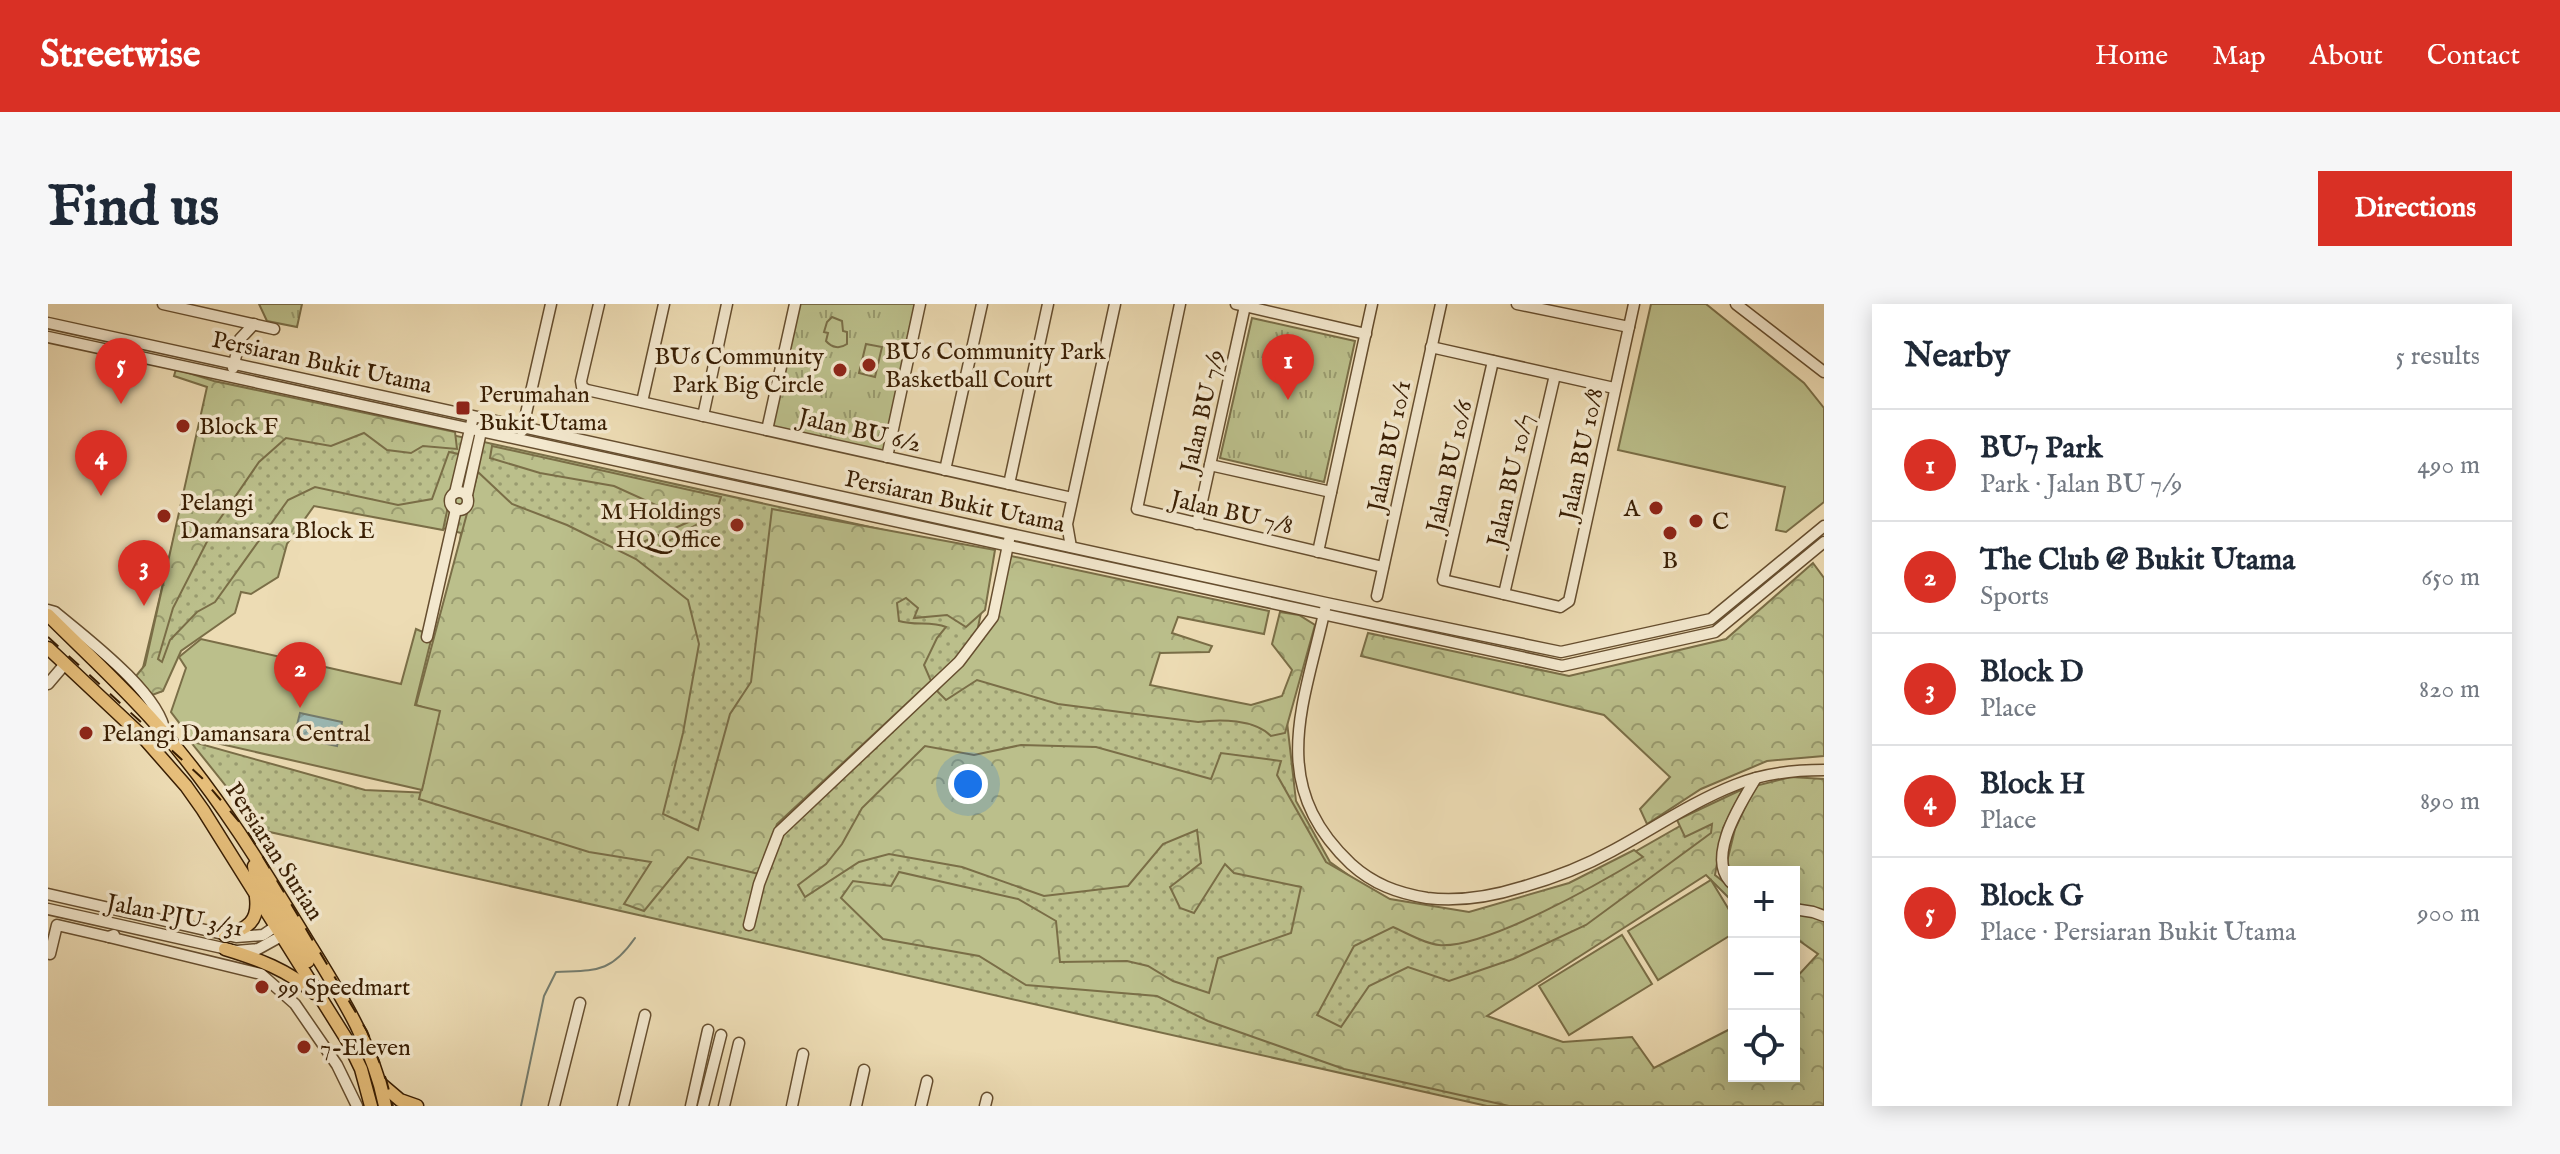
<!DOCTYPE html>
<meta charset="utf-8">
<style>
:root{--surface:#fff;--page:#f6f6f7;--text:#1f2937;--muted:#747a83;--line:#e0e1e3;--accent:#d93025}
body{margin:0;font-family:"IM FELL English",serif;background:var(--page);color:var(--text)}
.controls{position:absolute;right:24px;bottom:24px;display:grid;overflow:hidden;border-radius:0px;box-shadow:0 4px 20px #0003}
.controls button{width:72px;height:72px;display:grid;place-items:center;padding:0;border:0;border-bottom:2px solid var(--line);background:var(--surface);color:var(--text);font:40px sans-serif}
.you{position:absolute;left:920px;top:480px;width:28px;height:28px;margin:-20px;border:6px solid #fff;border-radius:50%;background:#1a73e8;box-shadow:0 0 0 12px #1a73e833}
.badge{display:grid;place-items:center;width:52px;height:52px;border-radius:50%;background:var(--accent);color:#fff;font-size:26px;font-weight:700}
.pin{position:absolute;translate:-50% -66px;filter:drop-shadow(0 2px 4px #0008)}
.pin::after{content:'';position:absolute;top:42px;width:28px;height:24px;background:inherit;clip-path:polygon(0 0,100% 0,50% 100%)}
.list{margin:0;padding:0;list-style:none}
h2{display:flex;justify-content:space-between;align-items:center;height:104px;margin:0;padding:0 32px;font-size:34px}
h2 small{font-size:26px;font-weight:400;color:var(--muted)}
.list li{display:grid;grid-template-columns:52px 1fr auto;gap:24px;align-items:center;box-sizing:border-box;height:112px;padding:0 32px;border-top:2px solid var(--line)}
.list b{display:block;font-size:30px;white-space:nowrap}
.list p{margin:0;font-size:26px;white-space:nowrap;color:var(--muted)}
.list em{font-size:26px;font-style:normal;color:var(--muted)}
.icon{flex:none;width:44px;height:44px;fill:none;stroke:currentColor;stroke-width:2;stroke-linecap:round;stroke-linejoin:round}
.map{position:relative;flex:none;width:1776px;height:802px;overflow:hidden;border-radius:0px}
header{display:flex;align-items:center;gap:48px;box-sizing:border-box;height:112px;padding:0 40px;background:var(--accent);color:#fff}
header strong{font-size:38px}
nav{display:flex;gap:44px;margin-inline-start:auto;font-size:28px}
.intro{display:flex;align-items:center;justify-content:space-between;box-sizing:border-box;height:192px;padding:0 48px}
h1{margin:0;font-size:56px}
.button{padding:20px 36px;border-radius:0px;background:var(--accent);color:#fff;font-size:28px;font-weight:700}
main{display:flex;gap:48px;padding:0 48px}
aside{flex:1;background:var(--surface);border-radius:0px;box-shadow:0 4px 20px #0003}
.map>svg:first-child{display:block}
</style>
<header>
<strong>Streetwise</strong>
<nav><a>Home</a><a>Map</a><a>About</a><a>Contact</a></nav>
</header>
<div class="intro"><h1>Find us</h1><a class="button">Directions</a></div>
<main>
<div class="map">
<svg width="1776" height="802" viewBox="0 0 1776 802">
<defs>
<pattern id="grass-dots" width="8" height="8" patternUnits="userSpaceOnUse" patternTransform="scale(2)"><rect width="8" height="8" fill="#bbbf8b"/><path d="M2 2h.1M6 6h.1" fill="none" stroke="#999b6f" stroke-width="1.8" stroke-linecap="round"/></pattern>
<pattern id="forest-crowns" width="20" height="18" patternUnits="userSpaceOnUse" patternTransform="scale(2)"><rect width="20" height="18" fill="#bbbf8b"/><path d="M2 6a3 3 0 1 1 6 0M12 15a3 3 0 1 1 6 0" fill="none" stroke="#999b6f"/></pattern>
<pattern id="park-tufts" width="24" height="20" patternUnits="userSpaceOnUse" patternTransform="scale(2)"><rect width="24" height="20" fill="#bbbf8b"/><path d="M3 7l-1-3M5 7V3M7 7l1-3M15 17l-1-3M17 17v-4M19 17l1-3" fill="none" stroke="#999b6f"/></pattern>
<pattern id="water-waves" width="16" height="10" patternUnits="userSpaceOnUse" patternTransform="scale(2)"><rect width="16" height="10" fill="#9bbab6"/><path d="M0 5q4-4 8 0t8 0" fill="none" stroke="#869f9b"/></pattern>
</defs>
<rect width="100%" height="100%" fill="#eddcb4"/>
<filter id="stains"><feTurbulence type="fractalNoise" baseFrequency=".0025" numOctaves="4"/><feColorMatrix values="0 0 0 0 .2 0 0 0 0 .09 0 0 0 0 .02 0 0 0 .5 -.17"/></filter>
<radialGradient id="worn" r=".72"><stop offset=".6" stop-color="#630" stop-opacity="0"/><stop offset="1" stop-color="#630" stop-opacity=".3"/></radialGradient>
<polygon fill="url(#grass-dots)" stroke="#7a6e47" stroke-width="2" points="163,78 945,250 920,372 1238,409 1248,497 1282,558 1344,602 1424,613 1539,575 1667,502 1674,557 1422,704 1433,735 1598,777 1686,772 1746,772 1776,802 1439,802 213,526 142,437 317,486 382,489 413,229 263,189 125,348 113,387 93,372"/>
<g fill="url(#forest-crowns)" stroke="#7a6e47" stroke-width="2">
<polygon points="128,65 166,77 407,128 409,145 375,142 363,149 339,146 316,129 283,142 238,134 211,158 167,222 125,304 110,355 114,358 122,336 149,308 167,298 240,196 267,183 350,201 384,195 401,148 411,150 395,226 266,202 239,240 230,273 203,290 193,288 187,309 133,347 115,387 104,391 88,372 97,361 159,83 126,72"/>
<polygon points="444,142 673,193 668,209 607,245 595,238 643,217 566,182 492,169 442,154"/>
<path d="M430 168 464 200 519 221 588 255 640 296 651 340 635 429 615 510 650 526 682 410 703 378 724 205 947 246 937 306 918 323 899 311 866 314 870 304 858 294 849 299 851 317C867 322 883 317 898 323L889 334 876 361 883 377 729 520 711 570 640 553 596 607 576 600 603 558 541 548 371 495 391 409 368 401Z"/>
<path d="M963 252 1221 307 1216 330 1130 313 1124 329 1164 342 1161 348 1112 349 1102 381 1203 401 1234 392 1244 366 1224 340 1232 308 1251 311 1267 321 1237 429 1223 432C1206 415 1172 415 1150 418L1010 400 929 376 898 396 889 387 948 313Z"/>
<polygon points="1765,259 1776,274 1776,452 1719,457 1653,485 1599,520 1592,505 1622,473 1556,411 1313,352 1320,329 1521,372 1678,335"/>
<path d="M973 441 1048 443 1163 475 1173 449 1233 457 1229 471 1278 558 1342 595 1421 608 1521 579 1586 546 1595 553C1554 578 1437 645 1391 641 1377 640 1359 629 1345 623L1306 642 1269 711 1293 723 1321 682 1360 663 1401 677 1465 655 1538 621 1663 529 1664 520 1637 533 1629 516 1695 485 1675 524 1667 571 1686 586V599L1658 571 1439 712 1515 738 1584 733 1606 764 1686 723V772H1746V676L1770 650 1746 633V568H1686V576L1678 562 1687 525 1707 482 1743 473 1776 475V802H1461L1296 765 1160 717 1109 692 978 681 931 652 835 635 793 594 805 577 843 582 851 568 970 595 1008 617 1012 658 1079 657 1100 662 1125 677 1161 689 1170 654 1243 629 1253 583 1186 569 1177 560 1146 609 1132 604 1122 583 1153 559 1149 526 1115 540 1080 582 996 592 914 563 841 550 811 558 757 593 750 581 778 560 794 540 814 504 877 442 926 451Z"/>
</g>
<g fill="url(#park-tufts)" stroke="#7a6e47" stroke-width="2">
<polygon points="211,0 254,0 249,23 219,17"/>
<polygon points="748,0 871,0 838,151 720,125"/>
<polygon points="1204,14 1307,37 1276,178 1172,154"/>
</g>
<g fill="#bbbf8b" stroke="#7a6e47" stroke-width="2">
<polygon points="1603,0 1658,0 1756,79 1776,104 1776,198 1738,228 1728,226 1737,183 1570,146"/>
<path d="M784 13 794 17 795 27 799 28V40C792 45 784 44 778 37L780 29 776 28 779 18Z"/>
<polygon points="818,40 834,43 827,73 811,69"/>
<polygon points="368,325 384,332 367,401 392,407 374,486 142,433 123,408 138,364 131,353 153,335 353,380"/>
<polygon points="1663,576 1686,614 1686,629 1610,676 1580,627"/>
<polygon points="1574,631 1604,680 1521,731 1491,682"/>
</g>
<g fill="url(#water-waves)" stroke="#747c6e" stroke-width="2">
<polygon points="58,133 69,135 64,156 41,151 44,138 56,141"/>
<polygon points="252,409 294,418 289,442 246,433"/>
</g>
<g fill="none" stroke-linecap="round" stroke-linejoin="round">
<path stroke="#747c6e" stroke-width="2" d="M473 802 496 692 508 668C547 666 562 670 587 634"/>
<defs>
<g id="minor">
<polyline points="115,0 226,25"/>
<polyline points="551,0 533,77 534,83 539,86 1024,194"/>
<polyline points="1132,0 1089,205 1335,263"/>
<polyline points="1188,0 1318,30"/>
<polyline points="1469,0 1581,23"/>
<polyline points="1688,0 1776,68"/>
<polyline points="0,19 1278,299 1513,348 1663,315 1776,222"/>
<polyline points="0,33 1514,362 1667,328 1776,238"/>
<polyline points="1383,43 1566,84"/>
<polyline points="1445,57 1395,276 1512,303 1521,297 1586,0"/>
<polyline points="185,64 192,35 206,20"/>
<polyline points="594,98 616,0"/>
<polyline points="655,112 679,0"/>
<polyline points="719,126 747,0"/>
<polyline points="474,127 503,0"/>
<polyline points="839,153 872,0"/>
<polyline points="1162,161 1283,188"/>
<polyline points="897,166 934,0"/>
<polyline points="961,180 1000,0"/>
<circle cx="411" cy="197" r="9"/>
<polyline points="407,189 424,117"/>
<polyline points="419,191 434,123"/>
<polyline points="1149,220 1197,2"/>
<polyline points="1023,243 1019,220 1067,0"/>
<polyline points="1270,248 1324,0"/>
<polyline points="1456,290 1507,71"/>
<polyline points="1329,292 1393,0"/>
<path d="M1277 305C1256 401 1218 480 1303 560 1325 580 1349 589 1379 594 1412 598 1442 593 1474 583 1506 574 1535 563 1564 547 1605 525 1644 498 1687 481 1716 469 1745 466 1776 466"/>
<path d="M0 306 7 308C37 333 113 390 117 429"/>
<polyline points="379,333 408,205"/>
<polyline points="0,380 17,360"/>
<path d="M1686 581C1655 557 1693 499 1708 474"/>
<polyline points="0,590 188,633 215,631 231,620"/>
<polyline points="0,605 188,647 210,645 237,630"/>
<polyline points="1746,605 1765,608 1776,612"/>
<polyline points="701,621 711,580 731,528 911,358 945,313 961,236"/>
<polyline points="61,633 213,670 247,700 289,761 309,802"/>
<polyline points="2,650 9,621 61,633 66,631"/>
<polyline points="506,802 532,699"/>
<polyline points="575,802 597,711"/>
<polyline points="643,802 660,726"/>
<polyline points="655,802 673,731"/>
<polyline points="676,802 691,739"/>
<polyline points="744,802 755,750"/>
<polyline points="808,802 816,766"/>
<polyline points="873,802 879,777"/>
<polyline points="937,802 939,794"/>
</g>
<g id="major">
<path d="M0 311C39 350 80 387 115 428 171 492 216 566 260 638 292 690 325 741 337 802"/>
<polyline points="0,344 95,433 138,482 155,506 299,736 313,765 323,802"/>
<polyline points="206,562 207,568 260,657"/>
<path d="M177 631C200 625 211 617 208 593"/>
<path d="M177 645C210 655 240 666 266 689"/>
<polyline points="332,779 352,796 369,802"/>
</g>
</defs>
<use href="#minor" stroke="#664e2f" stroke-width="13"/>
<use href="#major" stroke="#391e03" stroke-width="15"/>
<use href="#minor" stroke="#f3e8ce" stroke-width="10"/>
<use href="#major" stroke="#e6be7a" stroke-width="12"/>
<polyline stroke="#391e03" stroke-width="2" stroke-dasharray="14 14" stroke-linecap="butt" points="0,333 154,474 200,528 319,727 338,775 345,802"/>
</g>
<g fill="#8f2418" stroke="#f3e8ce" stroke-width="3">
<circle cx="821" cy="61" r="8"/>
<circle cx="792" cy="66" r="8"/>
<rect x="407" y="96" width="16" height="16" rx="4"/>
<circle cx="135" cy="122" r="8"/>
<circle cx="1608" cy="204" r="8"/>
<circle cx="116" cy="212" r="8"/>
<circle cx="1648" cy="217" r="8"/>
<circle cx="689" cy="221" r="8"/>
<circle cx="1622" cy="229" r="8"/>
<circle cx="38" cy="429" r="8"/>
<circle cx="214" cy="683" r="8"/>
<circle cx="256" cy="743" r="8"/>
</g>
<g text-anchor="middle" stroke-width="7" stroke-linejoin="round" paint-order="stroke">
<g font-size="24" fill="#391e03" stroke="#f3e8ce" text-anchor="start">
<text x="837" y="55">BU6 Community Park<tspan x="837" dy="28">Basketball Court</tspan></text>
<text x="776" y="60" text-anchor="end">BU6 Community<tspan x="776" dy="28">Park Big Circle</tspan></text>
<text x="431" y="98">Perumahan<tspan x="431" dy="28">Bukit Utama</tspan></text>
<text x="151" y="130">Block F</text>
<text x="132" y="206">Pelangi<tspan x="132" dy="28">Damansara Block E</tspan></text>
<text x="1592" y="212" text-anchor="end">A</text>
<text x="673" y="215" text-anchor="end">M Holdings<tspan x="673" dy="28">HQ Office</tspan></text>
<text x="1664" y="225">C</text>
<text x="1622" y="264" text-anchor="middle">B</text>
<text x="54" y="437">Pelangi Damansara Central</text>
<text x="230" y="691">99 Speedmart</text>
<text x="272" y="751">7-Eleven</text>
</g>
<g font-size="24" fill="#391e03" stroke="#f3e8ce">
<text transform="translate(274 58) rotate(12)" y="8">Persiaran Bukit Utama</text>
<text transform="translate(1154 107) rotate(-77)" y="8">Jalan BU 7/9</text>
<text transform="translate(812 126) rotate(13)" y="8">Jalan BU 6/2</text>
<text transform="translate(1341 142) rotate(-78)" y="8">Jalan BU 10/1</text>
<text transform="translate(1533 150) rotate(-78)" y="8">Jalan BU 10/8</text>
<text transform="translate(1401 162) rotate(-77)" y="8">Jalan BU 10/6</text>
<text transform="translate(1462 176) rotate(-77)" y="8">Jalan BU 10/7</text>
<text transform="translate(907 197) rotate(12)" y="8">Persiaran Bukit Utama</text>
<text transform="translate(1184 208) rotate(13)" y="8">Jalan BU 7/8</text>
<text transform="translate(227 547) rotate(57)" y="8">Persiaran Surian</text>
<text transform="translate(127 611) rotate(11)" y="8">Jalan PJU 3/31</text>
</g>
</g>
<rect width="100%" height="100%" filter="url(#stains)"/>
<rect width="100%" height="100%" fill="url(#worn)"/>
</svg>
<div class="controls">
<button>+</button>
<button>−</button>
<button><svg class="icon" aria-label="locate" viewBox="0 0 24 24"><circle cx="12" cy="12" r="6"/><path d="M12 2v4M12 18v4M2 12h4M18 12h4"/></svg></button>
</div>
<div class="you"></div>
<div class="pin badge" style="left:1240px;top:96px">1</div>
<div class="pin badge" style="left:252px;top:404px">2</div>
<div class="pin badge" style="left:96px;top:302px">3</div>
<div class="pin badge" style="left:53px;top:192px">4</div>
<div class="pin badge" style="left:73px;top:100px">5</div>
</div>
<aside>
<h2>Nearby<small>5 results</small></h2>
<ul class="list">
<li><span class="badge">1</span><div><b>BU7 Park</b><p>Park · Jalan BU 7/9</p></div><em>490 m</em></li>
<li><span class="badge">2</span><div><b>The Club @ Bukit Utama</b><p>Sports</p></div><em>650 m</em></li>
<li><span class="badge">3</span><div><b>Block D</b><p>Place</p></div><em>820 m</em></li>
<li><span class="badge">4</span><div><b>Block H</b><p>Place</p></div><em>890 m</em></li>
<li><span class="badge">5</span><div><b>Block G</b><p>Place · Persiaran Bukit Utama</p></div><em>900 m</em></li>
</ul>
</aside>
</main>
